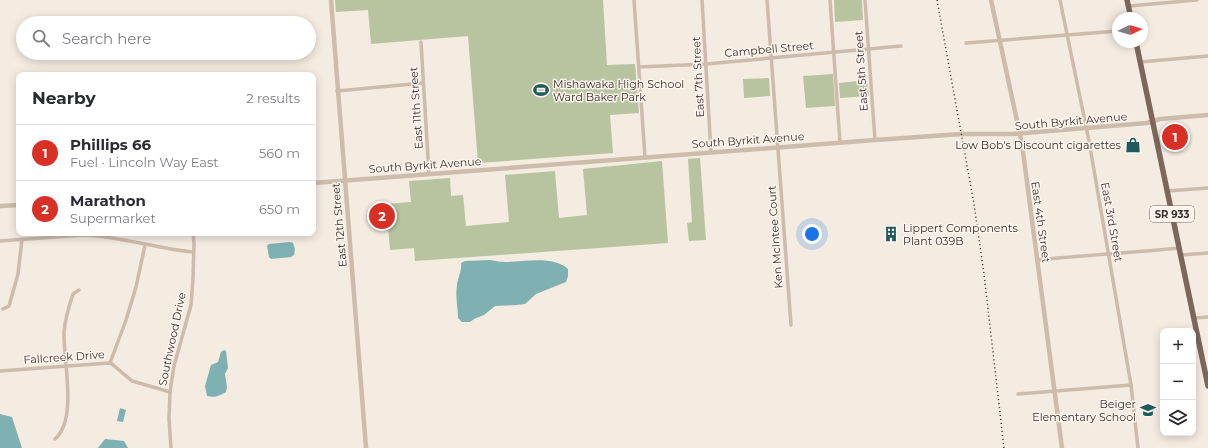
<!DOCTYPE html>
<meta charset="utf-8">
<style>
:root{--surface:#fff;--page:#f7f7f7;--text:#2b2b33;--muted:#7c7c81;--line:#e1e1e2;--accent:#d93025}
body{margin:0;font-family:Montserrat,sans-serif;background:var(--page);color:var(--text)}
.controls{position:absolute;right:12px;bottom:12px;display:grid;overflow:hidden;border-radius:8px;box-shadow:0 2px 10px #0003}
.controls button{width:36px;height:36px;display:grid;place-items:center;padding:0;border:0;border-bottom:1px solid var(--line);background:var(--surface);color:var(--text);font:20px sans-serif}
.compass{position:absolute;left:1112px;top:12px;width:36px;height:36px;border-radius:50%;background:var(--surface);box-shadow:0 2px 10px #0003;rotate:86deg}
.you{position:absolute;left:812px;top:234px;width:14px;height:14px;margin:-10px;border:3px solid #fff;border-radius:50%;background:#1a73e8;box-shadow:0 0 0 6px #1a73e833}
.badge{display:grid;place-items:center;width:26px;height:26px;border-radius:50%;background:var(--accent);color:#fff;font-size:13px;font-weight:700}
.pin{position:absolute;translate:-50% -50%;border:2px solid #fff;box-shadow:0 1px 4px #0006}
.list{margin:0;padding:0;list-style:none}
h2{display:flex;justify-content:space-between;align-items:center;height:52px;margin:0;padding:0 16px;font-size:17px}
h2 small{font-size:13px;font-weight:400;color:var(--muted)}
.list li{display:grid;grid-template-columns:26px 1fr auto;gap:12px;align-items:center;box-sizing:border-box;height:56px;padding:0 16px;border-top:1px solid var(--line)}
.list b{display:block;font-size:15px;white-space:nowrap}
.list p{margin:0;font-size:13px;white-space:nowrap;color:var(--muted)}
.list em{font-size:13px;font-style:normal;color:var(--muted)}
.icon{flex:none;width:22px;height:22px;fill:none;stroke:currentColor;stroke-width:2;stroke-linecap:round;stroke-linejoin:round}
.map{position:relative;flex:none;width:1208px;height:448px;overflow:hidden}
.search{position:absolute;background:var(--surface);box-shadow:0 2px 10px #0003;left:16px;top:16px;width:300px;height:44px;display:flex;align-items:center;gap:10px;box-sizing:border-box;padding:0 14px;border-radius:22px;color:var(--muted);font-size:15px}
.panel{position:absolute;background:var(--surface);box-shadow:0 2px 10px #0003;left:16px;top:72px;width:300px;height:164px;border-radius:8px}
.map>svg:first-child{display:block}
</style>
<div class="map">
<svg width="1208" height="448" viewBox="0 0 1208 448">
<rect width="100%" height="100%" fill="#f4ebe1"/>
<g fill="#b8c4a0">
<polygon points="335,0 603,0 607,65 635,64 639,113 610,115 613,153 478,163 468,36 371,44 368,10 336,12"/>
<polygon points="834,0 862,0 863,20 835,22"/>
<polygon points="833,74 835,106 806,108 803,76"/>
<polygon points="769,78 770,96 744,98 743,79"/>
<polygon points="867,80 869,96 840,98 839,83"/>
<polygon points="700,158 706,240 689,241 687,223 692,222 688,159"/>
<polygon points="662,161 668,243 415,261 414,248 390,250 386,204 411,202 409,181 450,178 451,196 463,195 466,226 509,222 505,175 555,171 559,218 587,215 583,169"/>
</g>
<g fill="#7fb0b2">
<polygon points="290,242 293,243 295,249 294,255 291,257 271,259 269,257 267,246 269,244"/>
<path d="M490 260C496 261 501 262 506 262 524 262 553 255 568 269V276L566 282 536 294 525 304 516 305 495 306 484 315 474 319 470 322H462L458 318C458 307 455 296 457 285 458 277 462 271 461 263L465 261Z"/>
<path d="M224 350 226 351 228 368 225 374 227 387 226 392C219 396 215 398 207 396L205 386 211 365 218 362 221 352Z"/>
<polygon points="120,408 126,410 123,422 117,421"/>
<polygon points="0,414 12,417 22,448 0,448"/>
<polygon points="105,439 124,441 128,448 98,448"/>
</g>
<g fill="none" stroke-linecap="round" stroke-linejoin="round">
<g stroke="#cdbbac" stroke-width="3.5">
<polyline points="634,0 645,157"/>
<polyline points="702,0 711,152"/>
<polyline points="767,0 791,325"/>
<polyline points="830,0 840,143"/>
<polyline points="865,0 875,140"/>
<polyline points="1060,0 1089,141 1131,385 1138,448"/>
<polyline points="1129,6 1197,0"/>
<polyline points="421,42 429,174"/>
<polyline points="966,43 1118,31"/>
<polyline points="1140,62 1208,56"/>
<polyline points="639,67 706,64 901,46"/>
<polyline points="337,91 423,83"/>
<polyline points="1167,191 1208,188"/>
<path d="M0 241 83 235C121 236 156 249 193 252"/>
<polyline points="1181,255 1208,253"/>
<path d="M1037 260C1085 255 1132 253 1179 248"/>
<polyline points="3,309 9,306 18,274 22,239"/>
<polyline points="1194,318 1208,317"/>
<polyline points="110,363 126,320 136,287 145,245"/>
<polyline points="0,371 109,363 112,364 132,381 139,383 170,392"/>
<polyline points="1018,394 1131,385"/>
<path d="M55 439C78 419 63 360 64 332 65 319 69 306 73 294L79 290"/>
<polyline points="171,448 169,419 170,392 174,366 191,305 193,279 194,243 193,233"/>
</g>
<g stroke="#cdbbac" stroke-width="4.5">
<polyline points="331,0 366,448"/>
<polyline points="991,0 1022,144 1062,448"/>
<polyline points="313,183 875,140 962,134 1013,134 1147,123 1160,119 1208,115"/>
<polyline points="0,206 19,205"/>
</g>
<g stroke="#7d675c" stroke-width="5.5">
<polyline points="1127,0 1131,18"/>
<polyline points="1136,42 1208,386"/>
</g>
<polyline stroke="#3b302b" stroke-width="1.5" stroke-dasharray="1 3" stroke-linecap="butt" points="937,0 974,204 984,274 1004,448"/>
</g>
<defs>
<symbol id="stadium-bare" viewBox="-9 -9 18 18"><path d="M0-5a6.5 5 0 1 0 0 10a6.5 5 0 1 0 0-10ZM-3.5-1.8h7v3.6h-7Z" fill="#1f5a5e" stroke="#fbf5ee" stroke-width="2.5" paint-order="stroke"/></symbol>
<symbol id="shop-bare" viewBox="-9 -9 18 18"><path d="M-5-2.5h2.3a2.7 3.5 0 0 1 5.4 0H5L5.5 6h-11ZM-1.5-2.5h3a1.5 2.3 0 0 0-3 0Z" fill="#1f5a5e" stroke="#fbf5ee" stroke-width="2.5" paint-order="stroke"/></symbol>
<symbol id="building-bare" viewBox="-9 -9 18 18"><path d="M-4-6H4V6H1V3H-1V6H-4ZM-2.5-4.3h1.7v1.8h-1.7ZM.8-4.3h1.7v1.8H.8ZM-2.5-1h1.7V.8h-1.7ZM.8-1h1.7V.8H.8Z" fill="#1f5a5e" stroke="#fbf5ee" stroke-width="2.5" paint-order="stroke"/></symbol>
<symbol id="school-bare" viewBox="-9 -9 18 18"><path d="M0-5L7-2L0 1L-7-2ZM-4 1L0 2.5L4 1V4Q0 6-4 4Z" fill="#1f5a5e" stroke="#fbf5ee" stroke-width="2.5" paint-order="stroke"/></symbol>
</defs>
<g fill-rule="evenodd">
<use href="#stadium-bare" x="530" y="79" width="22" height="22"/>
<use href="#shop-bare" x="1122" y="134" width="22" height="22"/>
<use href="#building-bare" x="880" y="223" width="22" height="22"/>
<use href="#school-bare" x="1137" y="399" width="22" height="22"/>
</g>
<g text-anchor="middle" stroke-width="3" stroke-linejoin="round" paint-order="stroke">
<rect fill="#fbf5ee" stroke="#756b66" stroke-width="1" x="1150" y="206" width="44" height="16" rx="3"/>
<g font-size="10" font-weight="bold" fill="#3b302b">
<text x="1172" y="218">SR 933</text>
</g>
<g font-size="11" fill="#3b302b" stroke="#fbf5ee">
<text transform="translate(769 49) rotate(-5)" y="4">Campbell Street</text>
<text transform="translate(861 71) rotate(-94)" y="4">East 5th Street</text>
<text transform="translate(698 77) rotate(-93)" y="4">East 7th Street</text>
<text transform="translate(416 108) rotate(-94)" y="4">East 11th Street</text>
<text transform="translate(1071 121) rotate(-5)" y="4">South Byrkit Avenue</text>
<text transform="translate(748 140) rotate(-4)" y="4">South Byrkit Avenue</text>
<text transform="translate(425 165) rotate(-4)" y="4">South Byrkit Avenue</text>
<text transform="translate(1041 222) rotate(82)" y="4">East 4th Street</text>
<text transform="translate(1112 222) rotate(80)" y="4">East 3rd Street</text>
<text transform="translate(339 225) rotate(-95)" y="4">East 12th Street</text>
<text transform="translate(775 237) rotate(-94)" y="4">Ken McIntee Court</text>
<text transform="translate(172 339) rotate(-78)" y="4">Southwood Drive</text>
<text transform="translate(64 357) rotate(-4)" y="4">Fallcreek Drive</text>
</g>
<g font-size="11" fill="#3b302b" stroke="#fbf5ee" text-anchor="start">
<text x="553" y="88">Mishawaka High School<tspan x="553" dy="13">Ward Baker Park</tspan></text>
<text x="1121" y="149" text-anchor="end">Low Bob's Discount cigarettes</text>
<text x="903" y="232">Lippert Components<tspan x="903" dy="13">Plant 039B</tspan></text>
<text x="1136" y="408" text-anchor="end">Beiger<tspan x="1136" dy="13">Elementary School</tspan></text>
</g>
</g>
</svg>
<div class="controls">
<button>+</button>
<button>−</button>
<button><svg class="icon" aria-label="layers" viewBox="0 0 24 24"><path d="M12 4l9 5-9 5-9-5zM3 14l9 5 9-5"/></svg></button>
</div>
<svg class="compass" viewBox="-18 -18 36 36"><path d="M0-13l5 13h-10z" fill="#e53935"/><path d="M0 13l5-13h-10z" fill="#7c7c81"/></svg>
<div class="you"></div>
<div class="pin badge" style="left:1175px;top:137px">1</div>
<div class="pin badge" style="left:382px;top:216px">2</div>
<div class="search"><svg class="icon" aria-label="search" viewBox="0 0 24 24"><circle cx="10" cy="10" r="6"/><path d="M15 15l6 6"/></svg>Search here</div>
<section class="panel">
<h2>Nearby<small>2 results</small></h2>
<ul class="list">
<li><span class="badge">1</span><div><b>Phillips 66</b><p>Fuel · Lincoln Way East</p></div><em>560 m</em></li>
<li><span class="badge">2</span><div><b>Marathon</b><p>Supermarket</p></div><em>650 m</em></li>
</ul>
</section>
</div>
